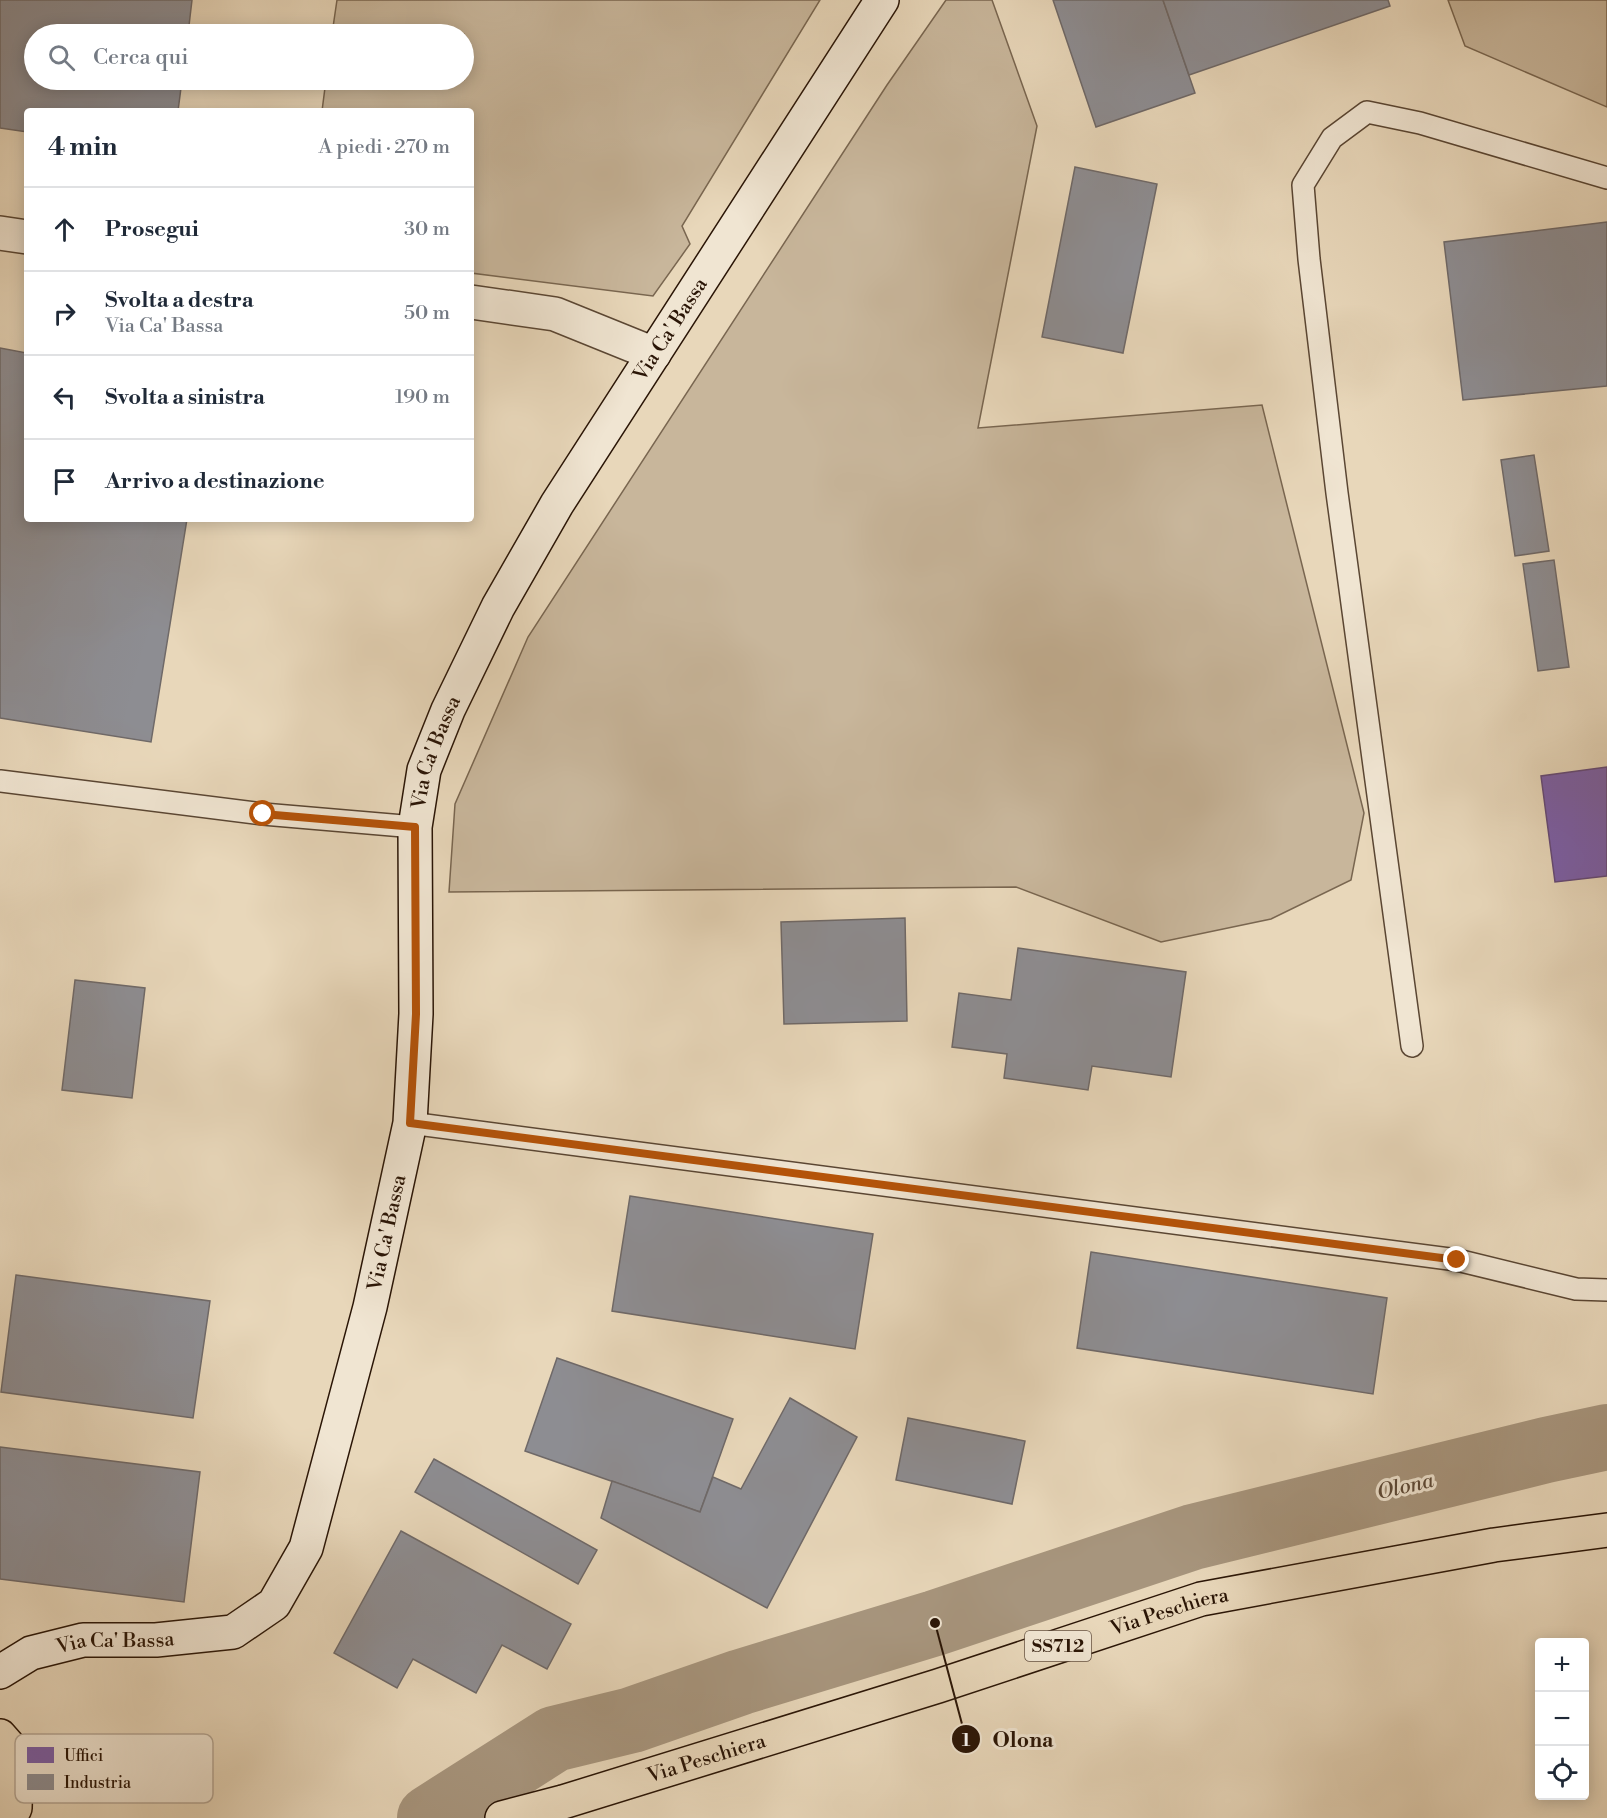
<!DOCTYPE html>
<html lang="it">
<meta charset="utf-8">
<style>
:root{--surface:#fff;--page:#f6f6f7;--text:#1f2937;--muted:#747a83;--line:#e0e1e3}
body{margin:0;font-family:"Libre Bodoni",serif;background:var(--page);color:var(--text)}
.controls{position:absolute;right:18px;bottom:18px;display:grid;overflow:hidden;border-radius:6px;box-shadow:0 3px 15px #0003}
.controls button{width:54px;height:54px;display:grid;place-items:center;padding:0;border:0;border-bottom:2px solid var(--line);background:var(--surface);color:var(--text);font:30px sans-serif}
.stop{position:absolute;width:18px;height:18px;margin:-14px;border:4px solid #b45309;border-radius:50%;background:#fff}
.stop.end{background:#b45309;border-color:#fff;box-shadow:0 2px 6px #0008}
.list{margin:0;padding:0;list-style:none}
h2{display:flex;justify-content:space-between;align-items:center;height:78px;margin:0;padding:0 24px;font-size:26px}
h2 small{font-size:20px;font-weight:400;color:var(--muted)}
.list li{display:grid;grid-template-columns:39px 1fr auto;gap:18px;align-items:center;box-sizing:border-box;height:84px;padding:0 24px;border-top:2px solid var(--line)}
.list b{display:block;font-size:22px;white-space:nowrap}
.list p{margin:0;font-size:20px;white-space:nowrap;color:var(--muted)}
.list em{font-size:20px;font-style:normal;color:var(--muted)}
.icon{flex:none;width:33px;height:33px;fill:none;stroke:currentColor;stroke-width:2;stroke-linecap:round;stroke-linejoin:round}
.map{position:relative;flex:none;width:1607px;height:1818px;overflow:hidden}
.search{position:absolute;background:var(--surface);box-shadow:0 3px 15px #0003;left:24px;top:24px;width:450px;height:66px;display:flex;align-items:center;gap:15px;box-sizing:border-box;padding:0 21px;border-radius:33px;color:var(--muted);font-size:22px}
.panel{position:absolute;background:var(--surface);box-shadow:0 3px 15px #0003;left:24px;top:108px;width:450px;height:414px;border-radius:6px}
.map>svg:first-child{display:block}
</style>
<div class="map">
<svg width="1607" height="1818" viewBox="0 0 1607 1818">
<rect width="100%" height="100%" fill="#e8d7ba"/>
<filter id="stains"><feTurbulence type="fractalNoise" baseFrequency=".00333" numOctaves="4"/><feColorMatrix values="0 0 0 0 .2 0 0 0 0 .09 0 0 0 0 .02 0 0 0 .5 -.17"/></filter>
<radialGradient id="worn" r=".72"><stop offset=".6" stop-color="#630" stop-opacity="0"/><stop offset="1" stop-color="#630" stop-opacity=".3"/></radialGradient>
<g fill="#c8b69b" stroke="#796650" stroke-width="1.5">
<polygon points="337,0 820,0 682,226 690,244 653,296 471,273 471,111 322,111 326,80 464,80 464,34 332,34"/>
<polygon points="946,0 992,0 1037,126 978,428 1262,405 1364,813 1351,880 1271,919 1161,942 1016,887 449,892 455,804 528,637 887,85"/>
<polygon points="1448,0 1607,0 1607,107 1465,46"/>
</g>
<polygon fill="#7b5ea7" stroke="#634877" stroke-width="1.5" points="1607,767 1607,876 1555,882 1541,776"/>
<g fill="#8d8d92" stroke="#6f6968" stroke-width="1.5">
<polygon points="0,0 192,0 188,34 34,34 34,80 182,80 178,111 27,111 27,132 0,128"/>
<polygon points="1053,0 1163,0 1195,93 1096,127"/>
<polygon points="1163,0 1388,0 1390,6 1189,75"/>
<polygon points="1075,167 1157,184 1123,353 1042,337"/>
<polygon points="1607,222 1607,386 1463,400 1444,242"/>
<polygon points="0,348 27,353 27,519 187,519 151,742 0,718"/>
<polygon points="1534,455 1549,551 1515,556 1501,460"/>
<polygon points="1554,560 1569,667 1538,671 1523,564"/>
<polygon points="905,918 907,1021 784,1024 781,922"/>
<polygon points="1018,948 1186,972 1171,1077 1092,1066 1088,1090 1004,1078 1007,1054 952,1047 959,993 1011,1000"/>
<polygon points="75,980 145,988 132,1098 62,1090"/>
<polygon points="630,1196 873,1234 855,1349 612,1311"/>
<polygon points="1091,1252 1387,1298 1373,1394 1077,1348"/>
<polygon points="16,1275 210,1301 193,1418 1,1392"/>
<polygon points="557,1358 733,1419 700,1512 525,1451"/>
<polygon points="790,1398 857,1437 767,1608 601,1518 612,1481 700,1512 713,1477 741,1489"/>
<polygon points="908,1418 1025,1441 1012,1504 896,1480"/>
<polygon points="0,1447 200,1472 184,1602 0,1579"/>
<polygon points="434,1459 597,1550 578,1584 415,1492"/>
<polygon points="401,1531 571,1624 547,1669 502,1645 476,1693 413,1659 397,1688 334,1653"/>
</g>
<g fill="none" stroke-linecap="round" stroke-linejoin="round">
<polyline stroke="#a7957d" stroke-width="66" points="430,1818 554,1739 632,1720 741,1682 935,1623 1193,1537 1546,1450 1607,1437"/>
<defs>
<g id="lane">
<polyline points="0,781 263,814 415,827"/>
<polyline points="1412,1046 1337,493 1309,259 1303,185 1332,138 1367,112 1420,123 1607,178"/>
<polyline points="410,1123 1457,1260 1576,1289 1607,1290"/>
</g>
<g id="street">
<polyline points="0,233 27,237"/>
<polyline points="471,302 555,314 654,354"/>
</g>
<g id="secondary">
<path id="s1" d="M0 1672 31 1653 83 1640H156L233 1632 274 1604 306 1548 370 1307 410 1123 416 1014 415 827 424 770 448 710 498 607 557 504 882 0"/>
</g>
<g id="primary">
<polyline points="0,1736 14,1752 16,1769 15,1808 10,1818"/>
<path id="s2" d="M502 1818 563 1802 938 1686 1201 1599 1494 1545 1607 1530"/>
</g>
</defs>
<use href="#lane" stroke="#5a4633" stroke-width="24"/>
<use href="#street" stroke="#5a4633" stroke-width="36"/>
<use href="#secondary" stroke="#2a1506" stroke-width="36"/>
<use href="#primary" stroke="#2a1506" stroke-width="36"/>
<use href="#lane" stroke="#f0e5d2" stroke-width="21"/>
<use href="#street" stroke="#f0e5d2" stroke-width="33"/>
<use href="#secondary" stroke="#f0e5d2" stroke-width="33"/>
<use href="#primary" stroke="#e8d7ba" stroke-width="33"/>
</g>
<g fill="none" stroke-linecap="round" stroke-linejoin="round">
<polyline stroke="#b45309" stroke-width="8" points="263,814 415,827 416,1014 410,1123 1457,1260"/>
</g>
<g text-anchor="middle" stroke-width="6" stroke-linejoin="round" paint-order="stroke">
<rect fill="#f0e5d2" stroke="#655343" stroke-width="1.5" x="1025" y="1631" width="66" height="30" rx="4.5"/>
<g font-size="18" font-weight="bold" fill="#2a1506">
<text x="1058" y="1652">SS712</text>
</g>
<g font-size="20" fill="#2a1506" stroke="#f0e5d2">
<text dy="7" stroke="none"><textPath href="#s1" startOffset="1652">Via Ca' Bassa</textPath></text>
<text dy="7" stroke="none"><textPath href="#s1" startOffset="1166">Via Ca' Bassa</textPath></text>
<text dy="7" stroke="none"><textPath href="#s1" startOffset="680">Via Ca' Bassa</textPath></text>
<text dy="7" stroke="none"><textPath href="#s2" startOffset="699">Via Peschiera</textPath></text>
<text dy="7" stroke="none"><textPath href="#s1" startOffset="122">Via Ca' Bassa</textPath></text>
<text dy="7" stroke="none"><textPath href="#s2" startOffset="213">Via Peschiera</textPath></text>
</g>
<g font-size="21" font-style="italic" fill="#5c4836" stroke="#f0e5d2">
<text transform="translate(1405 1486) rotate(-13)" y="7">Olona</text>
</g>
</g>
<rect x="15" y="1734" width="198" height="69" rx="9" fill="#f0e5d2" stroke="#b5a795" stroke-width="1.5"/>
<rect x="27" y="1747" width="27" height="16" fill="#7b5ea7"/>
<rect x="27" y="1774" width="27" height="16" fill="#8d8d92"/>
<g font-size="16" fill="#2a1506">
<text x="64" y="1761">Uffici</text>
<text x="64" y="1788">Industria</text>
</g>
<path fill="none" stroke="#2a1506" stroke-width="2" d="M935 1623L966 1739"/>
<g fill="#2a1506" stroke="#f0e5d2" stroke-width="2">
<circle cx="935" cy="1623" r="6"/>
<circle cx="966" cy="1739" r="15"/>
</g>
<g font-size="18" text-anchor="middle" font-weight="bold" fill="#fff">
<text x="966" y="1746">1</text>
</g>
<g font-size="21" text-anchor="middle" font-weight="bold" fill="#2a1506" stroke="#f0e5d2" stroke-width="6" stroke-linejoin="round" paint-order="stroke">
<text x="1023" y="1747">Olona</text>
</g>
<rect width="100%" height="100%" filter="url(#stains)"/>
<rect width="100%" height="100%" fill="url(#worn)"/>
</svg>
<div class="controls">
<button>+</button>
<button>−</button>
<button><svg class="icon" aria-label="locate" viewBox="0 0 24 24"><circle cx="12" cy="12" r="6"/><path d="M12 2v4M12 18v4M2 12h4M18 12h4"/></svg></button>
</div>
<div class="stop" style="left:263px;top:814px"></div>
<div class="stop end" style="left:1457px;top:1260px"></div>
<div class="search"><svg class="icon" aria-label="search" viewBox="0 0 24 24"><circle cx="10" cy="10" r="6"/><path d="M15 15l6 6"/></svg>Cerca qui</div>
<section class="panel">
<h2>4 min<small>A piedi · 270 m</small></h2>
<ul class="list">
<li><svg class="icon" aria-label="ahead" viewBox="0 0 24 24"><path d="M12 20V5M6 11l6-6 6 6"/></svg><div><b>Prosegui</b></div><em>30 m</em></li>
<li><svg class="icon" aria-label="right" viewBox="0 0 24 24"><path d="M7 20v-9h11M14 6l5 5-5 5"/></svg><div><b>Svolta a destra</b><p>Via Ca' Bassa</p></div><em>50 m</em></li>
<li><svg class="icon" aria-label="left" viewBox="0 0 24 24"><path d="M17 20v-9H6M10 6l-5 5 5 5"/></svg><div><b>Svolta a sinistra</b></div><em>190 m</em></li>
<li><svg class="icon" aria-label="arrive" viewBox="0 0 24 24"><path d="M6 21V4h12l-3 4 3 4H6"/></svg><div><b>Arrivo a destinazione</b></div></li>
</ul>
</section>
</div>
